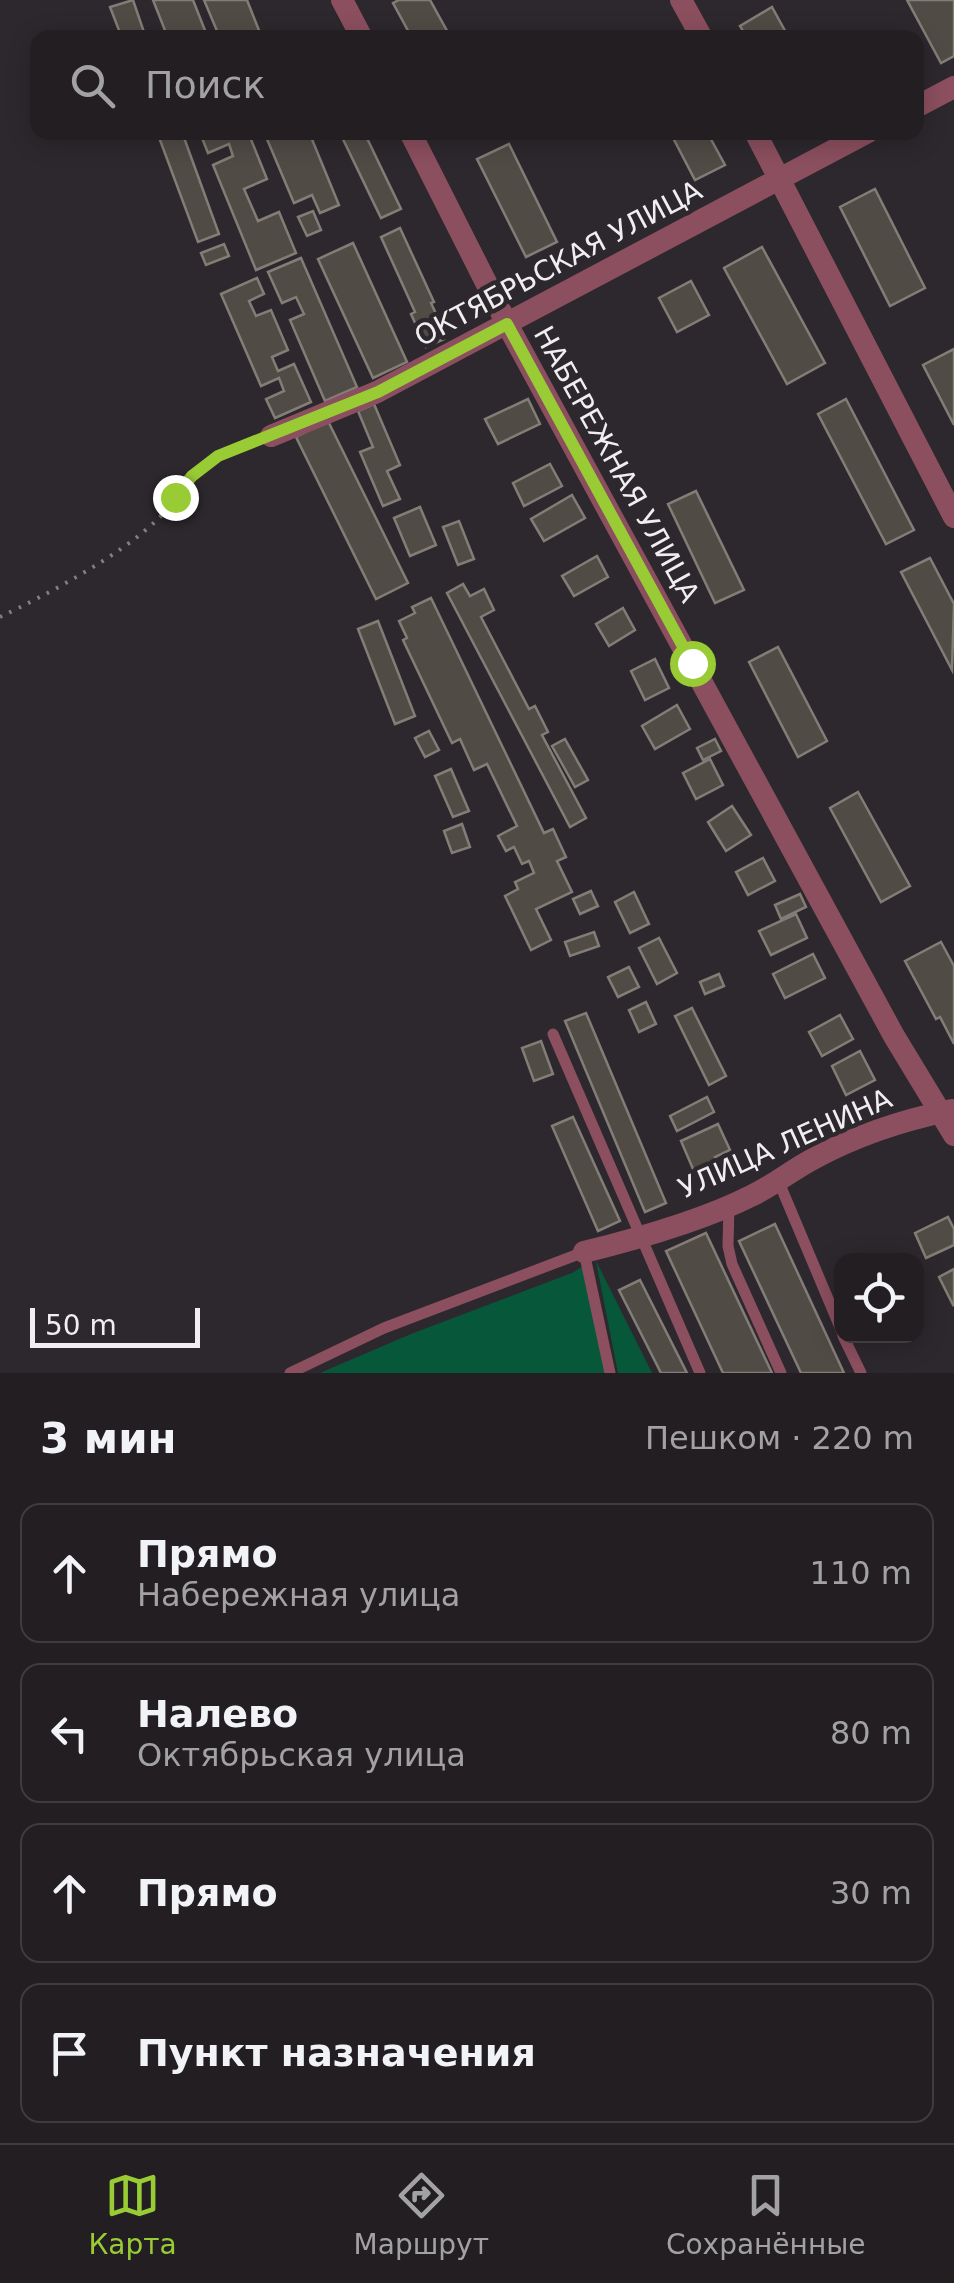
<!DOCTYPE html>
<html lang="ru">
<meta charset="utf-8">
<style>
:root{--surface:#221e22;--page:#2a272a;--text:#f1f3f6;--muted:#a2a2a5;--line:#3f3c40;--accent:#99cb35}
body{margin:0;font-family:"DejaVu Sans",sans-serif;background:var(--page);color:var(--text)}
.controls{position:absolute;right:30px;bottom:30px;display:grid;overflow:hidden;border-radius:20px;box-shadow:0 5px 25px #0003}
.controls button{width:90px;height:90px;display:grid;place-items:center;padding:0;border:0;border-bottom:2px solid var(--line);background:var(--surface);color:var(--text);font:50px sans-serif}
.scale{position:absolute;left:30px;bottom:25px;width:170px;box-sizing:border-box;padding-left:10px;border:5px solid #f1eef1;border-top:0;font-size:28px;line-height:35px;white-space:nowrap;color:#f1eef1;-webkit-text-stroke:8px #2d282d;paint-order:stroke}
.stop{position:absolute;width:30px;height:30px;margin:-22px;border:8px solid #99cb35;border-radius:50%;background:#fff}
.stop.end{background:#99cb35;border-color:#fff;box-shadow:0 2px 10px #0008}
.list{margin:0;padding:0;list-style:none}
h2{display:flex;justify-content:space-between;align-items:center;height:130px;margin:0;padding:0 40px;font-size:42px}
h2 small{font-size:32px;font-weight:400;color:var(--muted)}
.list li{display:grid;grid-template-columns:65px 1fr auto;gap:30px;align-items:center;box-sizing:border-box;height:140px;margin:0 20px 20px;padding:0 20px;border:2px solid var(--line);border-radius:20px}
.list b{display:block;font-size:38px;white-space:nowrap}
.list p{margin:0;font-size:32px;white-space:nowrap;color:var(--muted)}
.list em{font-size:32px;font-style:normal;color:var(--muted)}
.icon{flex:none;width:55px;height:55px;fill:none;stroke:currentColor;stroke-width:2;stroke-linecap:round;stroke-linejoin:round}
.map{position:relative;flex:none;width:954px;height:1373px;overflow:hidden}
.search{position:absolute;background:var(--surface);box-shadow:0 5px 25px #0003;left:30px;right:30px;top:30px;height:110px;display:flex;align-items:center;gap:25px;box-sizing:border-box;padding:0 35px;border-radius:20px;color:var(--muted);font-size:38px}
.sheet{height:770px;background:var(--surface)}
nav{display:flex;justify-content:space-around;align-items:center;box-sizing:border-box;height:140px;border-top:2px solid var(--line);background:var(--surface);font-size:28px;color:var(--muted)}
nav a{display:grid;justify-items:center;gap:5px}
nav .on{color:var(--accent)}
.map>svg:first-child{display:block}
</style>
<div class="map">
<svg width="954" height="1373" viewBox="0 0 954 1373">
<rect width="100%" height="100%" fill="#2d282d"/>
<g fill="#07583a">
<polygon points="596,1261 652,1373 618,1373"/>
<polygon points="583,1266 605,1373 320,1373 411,1334 572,1273"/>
</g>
<g fill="#514b46" stroke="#837d77" stroke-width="2.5">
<polygon points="133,0 146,38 122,38 110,7"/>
<polygon points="153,0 193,0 208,38 168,38"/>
<polygon points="204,0 247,0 262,38 220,38"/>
<polygon points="399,0 430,0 451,38 412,38 393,3"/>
<polygon points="907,0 954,0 954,56 941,63"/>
<polygon points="772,7 789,38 747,38 740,26"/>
<polygon points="157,132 182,132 219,234 198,242"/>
<polygon points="215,132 248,132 267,179 244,189 258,221 279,212 296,253 256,270 213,165 233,156 229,144 208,153 202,138"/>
<polygon points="264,132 309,132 339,205 320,213 312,195 294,203"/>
<polygon points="347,132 364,132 401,209 381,218 341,135"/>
<polygon points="670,132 707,132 725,165 695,180"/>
<polygon points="509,144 557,242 526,257 477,159"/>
<polygon points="875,189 925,288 890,306 840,207"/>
<polygon points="313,211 321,230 307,236 298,217"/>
<polygon points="400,228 434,302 431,303 438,318 435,319 444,339 426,347 411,314 415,312 381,237"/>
<polygon points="353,243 407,362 373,378 318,259"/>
<polygon points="224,244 229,256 206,265 201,253"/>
<polygon points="762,247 825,363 787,384 724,268"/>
<polygon points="301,258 357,387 325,401 290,320 304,314 296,297 282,303 268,272"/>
<polygon points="257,278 264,294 249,301 256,316 271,310 288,350 272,357 278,371 294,364 311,402 275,418 266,399 284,391 279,378 261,386 221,294"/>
<polygon points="691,281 709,315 677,332 659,298"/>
<polygon points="954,349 954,425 923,365"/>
<polygon points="528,399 540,424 498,444 485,419"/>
<polygon points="846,399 914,530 886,544 818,414"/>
<polygon points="374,404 400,465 387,471 400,499 383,506 360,452 373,447 358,411"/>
<polygon points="328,421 408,583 376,599 296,437"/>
<polygon points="550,464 562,486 524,506 513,483"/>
<polygon points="696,491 744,590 715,603 668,504"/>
<polygon points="572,495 585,518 544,541 531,519"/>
<polygon points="420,507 436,545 410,556 394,518"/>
<polygon points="459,521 474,559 458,565 443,527"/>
<polygon points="597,556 608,577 574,596 562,576"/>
<polygon points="930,558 954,604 952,670 901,572"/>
<polygon points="463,584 470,596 484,589 494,610 481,617 529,709 535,706 548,732 542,735 586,818 570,827 447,593"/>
<polygon points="431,598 544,833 553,829 566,857 557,861 572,892 536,909 551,940 531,950 505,896 518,889 515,882 534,873 529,861 522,864 514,847 506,851 498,836 517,826 487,764 474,770 460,739 452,743 403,640 407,638 399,621 415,613 412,607"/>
<polygon points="623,608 635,630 609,646 596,624"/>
<polygon points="378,621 415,716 395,724 358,629"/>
<polygon points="778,647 827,741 798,757 749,662"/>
<polygon points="655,659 669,688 645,700 631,671"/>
<polygon points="677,705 690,729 655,749 642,726"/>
<polygon points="429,731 439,750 425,757 415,738"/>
<polygon points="565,739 588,780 575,787 552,746"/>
<polygon points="715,739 721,751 703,760 697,748"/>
<polygon points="710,759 723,785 696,799 683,773"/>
<polygon points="451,769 469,811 453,817 435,776"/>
<polygon points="858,792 910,886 881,902 830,808"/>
<polygon points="732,806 751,835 726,851 708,822"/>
<polygon points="462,824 470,847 452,853 444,831"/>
<polygon points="763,858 775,881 748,895 736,872"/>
<polygon points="591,891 598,906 580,914 573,899"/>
<polygon points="634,892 649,924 630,933 615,902"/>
<polygon points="800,894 806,907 781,919 775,905"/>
<polygon points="796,914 807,938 771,955 759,931"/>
<polygon points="594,932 599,946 570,956 565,942"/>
<polygon points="659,938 677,973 657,984 639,948"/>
<polygon points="941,942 954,966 954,1044 940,1017 936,1019 905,961"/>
<polygon points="813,954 825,978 785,998 773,974"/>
<polygon points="629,967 639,987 618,997 608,977"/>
<polygon points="719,974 724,986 705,994 700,982"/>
<polygon points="646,1002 656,1024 639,1032 629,1010"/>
<polygon points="692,1008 726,1076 709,1085 675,1016"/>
<polygon points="586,1013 666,1203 645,1212 565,1021"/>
<polygon points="840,1015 853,1039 822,1056 809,1032"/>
<polygon points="541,1041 553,1074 534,1081 522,1048"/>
<polygon points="860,1051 875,1080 846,1095 832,1066"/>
<polygon points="707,1097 714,1112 677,1131 670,1116"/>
<polygon points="573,1117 620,1221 598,1231 552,1126"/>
<polygon points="718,1124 730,1150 715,1157 719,1166 696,1176 681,1141"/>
<polygon points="948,1217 954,1229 954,1245 926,1258 915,1233"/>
<polygon points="775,1224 844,1373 801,1373 739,1241"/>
<polygon points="706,1233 772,1373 723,1373 666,1251"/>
<polygon points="954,1269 954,1304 953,1305 939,1277"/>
<polygon points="640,1280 687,1373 661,1373 619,1290"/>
</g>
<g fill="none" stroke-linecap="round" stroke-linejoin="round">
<path stroke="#837f83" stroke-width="4" stroke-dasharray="2.5 8" stroke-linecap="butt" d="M0 617C48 594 120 556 158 519 171 506 179 489 192 476 209 458 229 451 252 443"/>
<g stroke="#8c4f5f" stroke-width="11">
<polyline points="553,1034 700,1373"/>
<polyline points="778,1180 842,1332"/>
<polyline points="729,1204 728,1246 732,1264 781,1373"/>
<polyline points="843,1336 861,1373"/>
<polyline points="290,1373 384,1328 584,1252 610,1373"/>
</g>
<g stroke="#8c4f5f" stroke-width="22">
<polyline points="342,0 362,38"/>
<polyline points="681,0 702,38"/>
<polyline points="916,107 954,87"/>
<polyline points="410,132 507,324 894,1036 954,1135"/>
<polyline points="755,132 954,517"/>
<polyline points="271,436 377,392 868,132"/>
<path d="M584 1252C637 1239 704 1220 753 1195 774 1185 792 1170 813 1159 857 1135 903 1120 952 1110"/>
</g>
</g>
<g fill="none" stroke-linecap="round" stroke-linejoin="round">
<polyline stroke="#99cb35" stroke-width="12" points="175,497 192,476 218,456 378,392 507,324 692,663"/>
</g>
<g text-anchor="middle" stroke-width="9" stroke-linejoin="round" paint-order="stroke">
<g font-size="28" fill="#f1eef1" stroke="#2d282d">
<text transform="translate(558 263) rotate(-28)" y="10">ОКТЯБРЬСКАЯ УЛИЦА</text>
<text transform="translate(617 464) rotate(61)" y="10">НАБЕРЕЖНАЯ УЛИЦА</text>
<text transform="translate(785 1143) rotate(-24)" y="10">УЛИЦА ЛЕНИНА</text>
</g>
</g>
</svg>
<div class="controls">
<button><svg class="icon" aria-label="locate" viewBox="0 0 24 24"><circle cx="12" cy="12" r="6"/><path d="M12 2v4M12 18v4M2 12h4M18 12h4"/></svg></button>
</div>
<div class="scale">50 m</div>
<div class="stop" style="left:692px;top:663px"></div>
<div class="stop end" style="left:175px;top:497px"></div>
<div class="search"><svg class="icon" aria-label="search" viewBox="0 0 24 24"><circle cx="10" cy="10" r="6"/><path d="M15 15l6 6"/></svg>Поиск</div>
</div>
<section class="sheet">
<h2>3 мин<small>Пешком · 220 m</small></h2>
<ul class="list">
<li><svg class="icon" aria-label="ahead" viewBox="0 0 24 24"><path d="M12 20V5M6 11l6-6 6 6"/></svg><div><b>Прямо</b><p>Набережная улица</p></div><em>110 m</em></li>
<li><svg class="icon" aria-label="left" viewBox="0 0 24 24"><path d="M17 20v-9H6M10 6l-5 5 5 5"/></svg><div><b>Налево</b><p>Октябрьская улица</p></div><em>80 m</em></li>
<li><svg class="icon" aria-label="ahead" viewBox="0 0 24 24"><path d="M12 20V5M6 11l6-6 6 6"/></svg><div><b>Прямо</b></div><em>30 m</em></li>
<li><svg class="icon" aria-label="arrive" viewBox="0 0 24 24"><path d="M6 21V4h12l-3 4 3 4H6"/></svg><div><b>Пункт назначения</b></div></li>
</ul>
</section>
<nav>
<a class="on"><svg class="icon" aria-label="map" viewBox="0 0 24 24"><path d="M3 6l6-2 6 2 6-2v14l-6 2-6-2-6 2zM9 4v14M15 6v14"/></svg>Карта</a>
<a><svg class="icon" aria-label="directions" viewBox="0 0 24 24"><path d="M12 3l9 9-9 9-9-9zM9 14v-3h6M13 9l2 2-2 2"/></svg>Маршрут</a>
<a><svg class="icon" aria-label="saved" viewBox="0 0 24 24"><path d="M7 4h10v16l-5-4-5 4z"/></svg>Сохранённые</a>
</nav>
